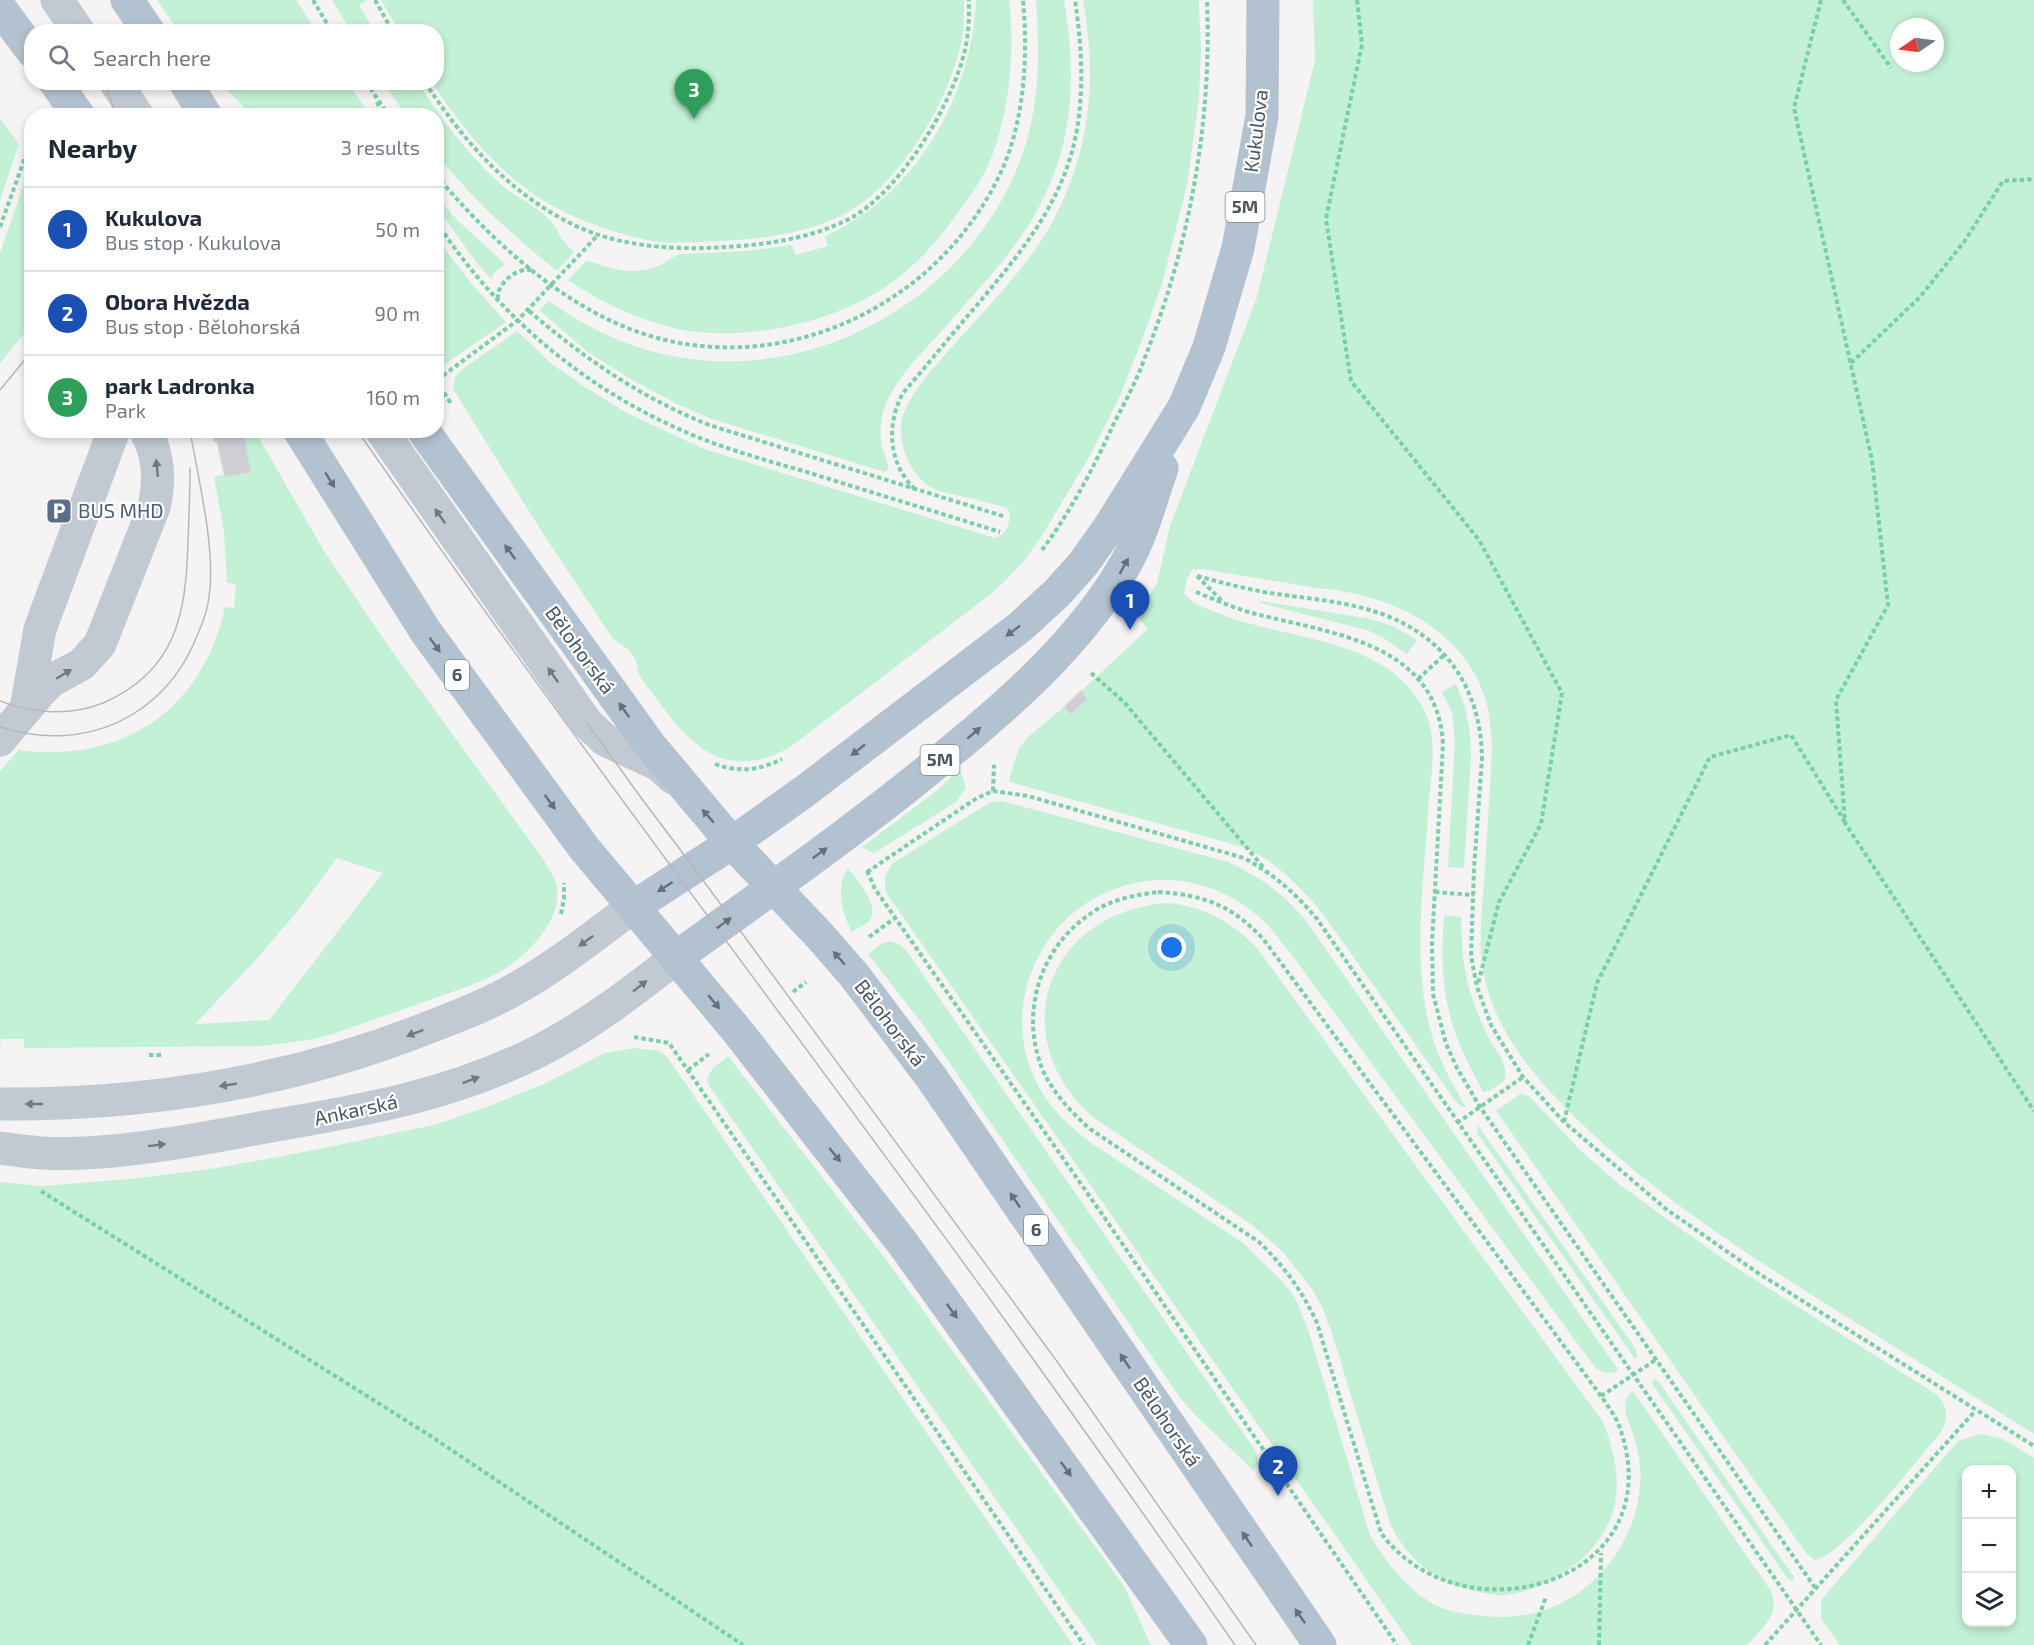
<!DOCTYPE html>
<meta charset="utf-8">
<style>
:root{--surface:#fff;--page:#f2f2f3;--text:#1f2937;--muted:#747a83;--line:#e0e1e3;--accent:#1a73e8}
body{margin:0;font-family:"Exo 2",sans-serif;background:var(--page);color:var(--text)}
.controls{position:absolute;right:18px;bottom:18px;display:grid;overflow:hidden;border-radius:12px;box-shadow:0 3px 9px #0003}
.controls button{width:54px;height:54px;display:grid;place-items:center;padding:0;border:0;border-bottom:2px solid var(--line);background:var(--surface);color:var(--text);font:30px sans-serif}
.compass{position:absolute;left:1890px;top:18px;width:54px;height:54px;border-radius:50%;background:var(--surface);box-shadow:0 3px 9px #0003;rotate:257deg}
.you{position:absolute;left:1172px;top:948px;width:21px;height:21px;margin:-15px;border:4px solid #fff;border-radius:50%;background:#1a73e8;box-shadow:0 0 0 9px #1a73e833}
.badge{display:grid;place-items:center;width:39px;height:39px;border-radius:50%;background:var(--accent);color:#fff;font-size:20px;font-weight:700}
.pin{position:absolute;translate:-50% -50px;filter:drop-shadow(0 2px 3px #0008)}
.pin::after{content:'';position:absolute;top:32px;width:21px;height:18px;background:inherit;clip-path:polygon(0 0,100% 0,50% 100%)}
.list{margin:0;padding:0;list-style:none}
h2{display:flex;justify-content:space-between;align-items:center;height:78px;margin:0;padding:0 24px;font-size:26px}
h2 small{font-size:20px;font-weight:400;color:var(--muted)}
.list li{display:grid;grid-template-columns:39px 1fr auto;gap:18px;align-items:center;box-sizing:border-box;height:84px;padding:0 24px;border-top:2px solid var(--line)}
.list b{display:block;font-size:22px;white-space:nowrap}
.list p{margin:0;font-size:20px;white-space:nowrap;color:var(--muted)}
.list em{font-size:20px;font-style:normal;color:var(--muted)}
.icon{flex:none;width:33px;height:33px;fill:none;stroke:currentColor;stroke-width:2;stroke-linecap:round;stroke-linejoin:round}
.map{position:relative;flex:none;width:2034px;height:1645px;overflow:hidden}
.search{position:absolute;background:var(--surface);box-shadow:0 3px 9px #0003;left:24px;top:24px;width:420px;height:66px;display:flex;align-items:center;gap:15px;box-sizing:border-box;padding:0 21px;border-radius:24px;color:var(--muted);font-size:22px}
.panel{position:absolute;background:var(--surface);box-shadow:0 3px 9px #0003;left:24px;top:108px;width:420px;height:330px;border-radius:24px}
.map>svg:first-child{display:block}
</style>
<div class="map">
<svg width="2034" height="1645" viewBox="0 0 2034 1645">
<rect width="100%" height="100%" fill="#f5f3f3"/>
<g fill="#c3f1d5" fill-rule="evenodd">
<polygon points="157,0 296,0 316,31 178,31"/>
<polygon points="332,0 367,0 359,5 374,31 351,31"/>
<path d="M381 0H964V2C964 12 964 23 963 34 953 94 903 182 848 212 805 236 751 240 703 242 687 242 669 244 653 241 619 235 585 223 555 207 503 180 464 130 432 83L436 82V32L399 31Z"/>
<path d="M976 0H1009C1015 51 1010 108 992 156 984 178 968 199 954 218 936 243 916 265 891 283 834 325 734 345 666 326 630 316 599 301 568 280L587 260C611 270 636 276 661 265 668 261 673 256 681 254L747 251 792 245 795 255 828 246 825 236C915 197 972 96 976 0Z"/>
<path d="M1036 0H1064C1076 72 1075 137 1041 203 1018 250 975 292 941 332 919 356 889 384 882 417 880 426 880 439 882 448 885 456 889 462 888 470L885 472 712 419 677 404 634 381 589 353 539 310 549 301C577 321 608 338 641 348 792 396 960 310 1018 166 1040 113 1040 56 1036 0Z"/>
<path d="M1083 0H1199V4L1201 50 1199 99 1187 185 1161 287 1139 348 1119 398 1088 459 1041 537 1023 562 1005 581 991 594 789 748C712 789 679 728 638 674 638 656 628 648 613 639L544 535 453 389 455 377 460 371 517 331 553 365 585 387 627 413 704 449 995 538C1008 533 1009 524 1010 512L1005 507C989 503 972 499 956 495 949 493 941 492 934 489 912 478 896 443 902 419 910 392 933 369 951 348 984 311 1030 264 1053 221 1091 149 1097 79 1083 0Z"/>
<path d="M1313 0H2034V1434C1970 1394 1906 1354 1842 1314 1750 1256 1660 1199 1582 1124 1538 1082 1495 1033 1483 972 1478 943 1482 911 1484 881 1487 836 1490 791 1492 746 1491 731 1490 716 1486 701 1468 639 1407 602 1346 592 1334 589 1322 589 1310 587 1274 581 1238 575 1202 569L1192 570 1187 579 1184 593C1193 605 1205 608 1218 613 1285 641 1390 636 1425 712 1439 741 1430 780 1428 811 1424 883 1412 958 1430 1029 1437 1056 1451 1082 1466 1107H1462L1456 1102 1323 914C1300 886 1277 862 1243 847L1010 782 1009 779 1019 748 1028 737 1064 707 1071 714 1087 699 1081 691 1148 629 1136 615 1157 584 1170 526 1257 297 1315 60ZM1899 27H1935V63H1899Z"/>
<polygon points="220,83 348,83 370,115 252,115"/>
<path d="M383 83H418C440 117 466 152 496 180 511 195 536 205 549 219 559 230 560 241 574 252L557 271C513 236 471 198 437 154L436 116 406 115Z"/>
<polygon points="0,119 19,144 0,201"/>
<polygon points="31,164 31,325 0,363 0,253"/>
<polygon points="437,196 457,220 505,264 494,273 491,279 476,262 439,210 437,206"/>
<polygon points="436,237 470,282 506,322 445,364 437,360"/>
<path d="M243 431H255L324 551 387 644 543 859C548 868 556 878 557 889 561 918 533 949 510 965 498 974 483 980 469 986L333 1034 314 1039 263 1046 24 1048V1039H1L0 1049V771L19 750C122 764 203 710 225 607L234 608 236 584 227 583 224 532 214 477 225 474 226 477 251 472ZM337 858 383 873 269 1020 195 1024 254 962 296 913Z"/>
<polygon points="1261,601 1370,619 1393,626 1417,640 1407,654 1382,637 1367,630 1260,603"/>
<polygon points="1456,684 1465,707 1470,733 1471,758 1464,868 1448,867 1455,741 1452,712 1442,692"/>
<polygon points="960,769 966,788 956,802 879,850 873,853 862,847 935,792"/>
<path d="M1002 801 1228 862C1262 878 1283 893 1307 922L1619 1371C1609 1374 1602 1374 1594 1366L1289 951C1277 937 1267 922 1252 911 1169 846 1051 888 1026 990 1018 1023 1022 1056 1039 1087 1051 1110 1071 1127 1091 1143L1243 1243 1283 1282 1294 1296 1308 1329 1370 1535C1389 1567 1417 1604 1456 1612 1478 1616 1501 1619 1524 1615 1586 1606 1636 1547 1640 1486 1642 1469 1639 1453 1634 1437 1631 1427 1625 1416 1625 1406 1625 1399 1628 1395 1633 1391L1771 1591C1781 1615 1762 1628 1747 1645H1412L887 894C883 881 885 874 893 863L984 806 992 802Z"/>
<path d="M848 868C856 879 879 904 871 918 868 924 858 928 852 932 842 912 835 889 848 868Z"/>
<path d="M1167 903C1204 906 1232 922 1257 948L1603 1422C1613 1447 1620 1475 1615 1503 1611 1526 1595 1548 1577 1563 1556 1579 1533 1591 1507 1595 1497 1596 1485 1593 1475 1591 1437 1583 1406 1559 1390 1523L1331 1330 1323 1309 1312 1289 1282 1251 1251 1224 1094 1118C1002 1038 1046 912 1167 903Z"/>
<path d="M1444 915 1461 917C1462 964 1466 991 1487 1034 1493 1048 1511 1065 1504 1081L1489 1091 1483 1092C1470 1066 1455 1040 1449 1011 1441 980 1442 947 1444 915Z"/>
<path d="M889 941 899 944 905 949 1255 1450C1259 1458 1260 1463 1253 1470L1194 1414 1181 1399 924 1026 868 954 879 945Z"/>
<polygon points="634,1048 659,1051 668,1058 1073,1645 0,1645 0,1182 40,1186 131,1179 217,1168 314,1150 438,1124 489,1106 546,1083 605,1053"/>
<path d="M728 1056 884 1257 1124 1586 1151 1645H1097L708 1084C706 1070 719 1064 728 1056Z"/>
<path d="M1520 1094 1529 1096 1582 1152 1619 1184 1668 1220 1735 1267 1936 1394C1948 1406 1949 1418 1941 1432 1917 1460 1846 1553 1815 1560L1807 1554C1701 1408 1601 1258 1496 1111Z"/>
<polygon points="1477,1124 1636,1349 1637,1357 1635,1359 1477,1133"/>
<polygon points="1655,1379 1659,1382 1793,1576 1794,1580 1793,1581 1788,1579 1653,1385 1652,1381"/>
<path d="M1980 1434 2001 1438 2034 1458V1645H1840L1821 1619V1600L1958 1441ZM1966 1470H2012V1622H1966Z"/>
</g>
<g fill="#cdcfd5" stroke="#d7d9de" stroke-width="1.5">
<polygon points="211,430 245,430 243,431 251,472 225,477 217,441 214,441"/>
<polygon points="1081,691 1087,699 1071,714 1064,707"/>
</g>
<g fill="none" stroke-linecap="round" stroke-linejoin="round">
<g stroke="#7ad0a6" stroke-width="4" stroke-dasharray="4.5 3" stroke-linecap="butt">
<polyline points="313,0 332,32"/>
<polyline points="375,0 393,32"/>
<polyline points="1357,0 1362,44 1326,219 1351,381 1479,540 1562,693 1541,824 1499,902 1478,984"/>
<polyline points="1821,0 1794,108 1872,460 1888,605 1836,700 1845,823 2034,1111"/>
<polyline points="1843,0 1891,68"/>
<polyline points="366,82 389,116"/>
<path d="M425 82C463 141 510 194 574 225 616 245 662 249 707 248 755 246 806 241 849 219 900 192 952 105 965 50 969 33 969 17 969 0"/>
<polyline points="377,102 383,116"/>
<path d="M436 175C487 236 555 300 630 329 775 385 939 308 1002 170 1025 118 1028 55 1023 0"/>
<path d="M436 221C493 309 574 380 668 424 713 446 762 459 810 473 873 493 937 512 1000 532"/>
<polyline points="0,227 32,138"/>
<path d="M498 299C496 284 517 267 531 270"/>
<path d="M529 311C585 359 640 397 709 425L1006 517"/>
<polyline points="1851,363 1920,297 1964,242 2003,181 2034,179"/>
<polyline points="436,380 452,405"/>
<polyline points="437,380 518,320 598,235"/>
<path d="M915 489C888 464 886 424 903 393 928 364 952 334 977 305 1023 250 1067 198 1078 123 1084 82 1081 41 1075 0"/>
<path d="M1042 550C1071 511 1094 467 1114 423 1125 402 1137 380 1145 357 1190 244 1212 121 1207 0"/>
<path d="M1197 576C1220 582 1242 588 1264 592 1300 598 1338 600 1373 611 1442 632 1481 686 1482 758L1474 869 1471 956 1477 987 1491 1025 1523 1077 1564 1122 1666 1209 1758 1273 2034 1446"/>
<polyline points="1197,576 1222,601"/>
<path d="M1196 592C1216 600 1236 609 1256 614 1334 634 1437 643 1443 744L1432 943 1433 994 1446 1044 1457 1068 1480 1107 1816 1589"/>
<polyline points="1091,673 1124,702 1263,867"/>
<polyline points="1418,679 1444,655"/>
<path d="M715 764C739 773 760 770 782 759"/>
<polyline points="993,791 994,765"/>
<polyline points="867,871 875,889 1104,1217 1397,1645"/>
<path d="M867 872 977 798 993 791 1028 796 1244 858C1276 876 1294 892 1317 919L1821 1645"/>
<path d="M1158 892C1205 895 1233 906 1264 940L1601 1396C1607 1405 1614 1414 1618 1423 1679 1581 1463 1645 1381 1533L1317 1323C1303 1292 1284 1266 1259 1242L1090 1129C1072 1113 1055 1095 1044 1073 1018 1014 1040 946 1093 912 1112 899 1136 895 1158 892Z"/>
<polyline points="1435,892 1473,895"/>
<polyline points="561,914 564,899 564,883"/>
<polyline points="869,937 895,918"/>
<polyline points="793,992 806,982"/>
<polyline points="634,1037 669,1043 1084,1645"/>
<polyline points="149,1055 163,1055"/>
<polyline points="688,1070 709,1054"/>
<polyline points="1564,1122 1597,983 1710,757 1791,735 1845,822"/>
<polyline points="1457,1123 1523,1077"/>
<polyline points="41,1191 429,1435 743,1645"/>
<polyline points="1601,1396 1657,1359"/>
<polyline points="1528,1645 1546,1597"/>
<polyline points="1599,1645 1601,1553"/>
<polyline points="1765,1645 1975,1411"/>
</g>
<g stroke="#c1cad2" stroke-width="33">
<polyline points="57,0 79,32"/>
<polyline points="115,82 138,116"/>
<polyline points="381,430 587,723 605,740 659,765 673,778"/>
<polyline points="26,709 40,629 114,430"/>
<path d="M0 740 42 690 51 681 82 664 100 644 154 507C160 481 159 454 145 430"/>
<path d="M0 1104C146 1105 291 1082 427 1028 453 1018 481 1008 506 994 552 970 592 937 633 907"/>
<path d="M0 1148C14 1150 27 1152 41 1153 113 1157 199 1139 271 1126 365 1110 451 1095 537 1052 588 1026 632 992 677 957"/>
</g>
<g stroke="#b3c2d1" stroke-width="33">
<polyline points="127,0 149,32"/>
<polyline points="0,8 32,51"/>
<polyline points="55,82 79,116"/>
<polyline points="185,82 206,116"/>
<polyline points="299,430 426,632 584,848 739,1033 904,1245 1191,1645"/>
<polyline points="423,430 649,744 732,843 820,936 854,975 931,1077 1320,1645"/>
<polyline points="633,907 732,843 805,791 1020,627 1057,593 1083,564 1110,526 1184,407 1209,347 1238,248 1262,116 1263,0"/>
<path d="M677 957C765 893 854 831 938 762 1008 705 1079 644 1125 565 1142 536 1151 500 1162 468"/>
</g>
<g stroke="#b5b8bd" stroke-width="1.5">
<polyline points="74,24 79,32"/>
<polyline points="105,82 116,116"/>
<polyline points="0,390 32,351"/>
<path d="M357 430C552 711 759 983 960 1258 1053 1386 1145 1515 1235 1645"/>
<path d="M0 701C32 714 71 716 103 703 177 671 186 613 188 541 189 516 190 492 190 468"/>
<polyline points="587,723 642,799 694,868 1056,1360 1256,1645"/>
<path d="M0 727C83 754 165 718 197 636 204 621 209 606 210 588 214 541 198 478 190 430"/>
</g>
</g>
<defs><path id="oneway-solid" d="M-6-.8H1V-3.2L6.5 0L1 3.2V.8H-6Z" transform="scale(1.5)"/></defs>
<g fill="#6e7983">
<use href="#oneway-solid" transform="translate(157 468) rotate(-96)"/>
<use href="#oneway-solid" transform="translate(440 516) rotate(-125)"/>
<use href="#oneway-solid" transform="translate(64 674) rotate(-31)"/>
<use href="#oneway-solid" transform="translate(553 675) rotate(-125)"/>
<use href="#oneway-solid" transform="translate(586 941) rotate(144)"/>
<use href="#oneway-solid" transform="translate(640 986) rotate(-38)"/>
<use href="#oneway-solid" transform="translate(415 1033) rotate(159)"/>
<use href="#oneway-solid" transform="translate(471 1080) rotate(-21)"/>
<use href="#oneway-solid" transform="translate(228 1085) rotate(171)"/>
<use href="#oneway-solid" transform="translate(34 1104) rotate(-180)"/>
<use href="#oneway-solid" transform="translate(157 1145) rotate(-7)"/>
</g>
<g fill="#64717d">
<use href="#oneway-solid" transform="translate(330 480) rotate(58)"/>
<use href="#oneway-solid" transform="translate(510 552) rotate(-126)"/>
<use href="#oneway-solid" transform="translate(1124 566) rotate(-61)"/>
<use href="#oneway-solid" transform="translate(1013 631) rotate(143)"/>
<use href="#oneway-solid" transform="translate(435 645) rotate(54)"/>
<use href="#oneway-solid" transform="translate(624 710) rotate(-126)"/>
<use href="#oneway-solid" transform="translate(974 733) rotate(-41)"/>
<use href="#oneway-solid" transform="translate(858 750) rotate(142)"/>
<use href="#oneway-solid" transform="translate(550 802) rotate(54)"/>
<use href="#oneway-solid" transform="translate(708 816) rotate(-131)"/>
<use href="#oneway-solid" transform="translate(820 853) rotate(-36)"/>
<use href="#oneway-solid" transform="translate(665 887) rotate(147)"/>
<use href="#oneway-solid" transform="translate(724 923) rotate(-36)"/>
<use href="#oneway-solid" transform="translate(839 958) rotate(-131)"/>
<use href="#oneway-solid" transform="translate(714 1002) rotate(50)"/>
<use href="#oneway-solid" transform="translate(835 1155) rotate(51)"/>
<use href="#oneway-solid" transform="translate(1015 1200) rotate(-124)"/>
<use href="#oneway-solid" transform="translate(952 1311) rotate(54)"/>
<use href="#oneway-solid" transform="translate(1125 1361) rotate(-124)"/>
<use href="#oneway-solid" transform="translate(1066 1469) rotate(54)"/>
<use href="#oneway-solid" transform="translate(1247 1539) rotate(-124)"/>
<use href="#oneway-solid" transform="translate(1300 1616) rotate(-125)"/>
</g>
<defs>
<symbol id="parking-square" viewBox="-11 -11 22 22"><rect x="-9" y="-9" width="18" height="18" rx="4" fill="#5c6f8a" stroke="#fff"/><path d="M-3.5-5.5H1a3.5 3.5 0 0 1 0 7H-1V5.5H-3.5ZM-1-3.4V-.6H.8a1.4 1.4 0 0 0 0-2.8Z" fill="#fff"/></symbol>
</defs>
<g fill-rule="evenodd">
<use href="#parking-square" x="44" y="496" width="30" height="30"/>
</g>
<g text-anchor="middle" stroke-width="4.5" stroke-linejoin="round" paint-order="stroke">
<g fill="#fff" stroke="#808990" stroke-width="1.5">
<rect x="1225.5" y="192" width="39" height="30" rx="4.5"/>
<rect x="445" y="660" width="24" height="30" rx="4.5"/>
<rect x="920.5" y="745" width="39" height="30" rx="4.5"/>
<rect x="1024" y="1215" width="24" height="30" rx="4.5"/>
</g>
<g font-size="18" font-weight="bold" fill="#4a5661">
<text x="1245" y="213">5M</text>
<text x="457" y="681">6</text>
<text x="940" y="766">5M</text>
<text x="1036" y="1236">6</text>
</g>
<g font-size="20" fill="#4a5661" stroke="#fff">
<text transform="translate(1256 131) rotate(-83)" y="7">Kukulova</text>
<text transform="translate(580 650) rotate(54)" y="7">Bělohorská</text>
<text transform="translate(890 1023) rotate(53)" y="7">Bělohorská</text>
<text transform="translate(356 1110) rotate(-12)" y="7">Ankarská</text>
<text transform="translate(1167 1422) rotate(56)" y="7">Bělohorská</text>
</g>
<g font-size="20" fill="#4e5e75" stroke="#fff" text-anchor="start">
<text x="78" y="518">BUS MHD</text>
</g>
</g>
</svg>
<div class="controls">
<button>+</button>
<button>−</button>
<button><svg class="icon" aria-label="layers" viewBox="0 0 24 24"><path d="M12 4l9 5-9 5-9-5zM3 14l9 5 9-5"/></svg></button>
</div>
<svg class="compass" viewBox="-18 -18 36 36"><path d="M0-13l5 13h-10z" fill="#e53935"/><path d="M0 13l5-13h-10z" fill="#747a83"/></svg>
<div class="you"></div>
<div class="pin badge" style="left:1130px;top:630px;background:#1a4fb4">1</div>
<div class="pin badge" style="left:1278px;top:1496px;background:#1a4fb4">2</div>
<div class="pin badge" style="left:694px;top:119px;background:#2e9e5b">3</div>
<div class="search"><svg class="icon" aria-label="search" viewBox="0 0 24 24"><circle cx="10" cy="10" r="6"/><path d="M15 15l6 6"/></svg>Search here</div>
<section class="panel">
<h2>Nearby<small>3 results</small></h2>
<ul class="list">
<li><span class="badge" style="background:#1a4fb4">1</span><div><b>Kukulova</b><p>Bus stop · Kukulova</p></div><em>50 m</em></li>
<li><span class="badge" style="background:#1a4fb4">2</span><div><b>Obora Hvězda</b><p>Bus stop · Bělohorská</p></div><em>90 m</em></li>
<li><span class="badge" style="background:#2e9e5b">3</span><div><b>park Ladronka</b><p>Park</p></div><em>160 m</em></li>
</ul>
</section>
</div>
